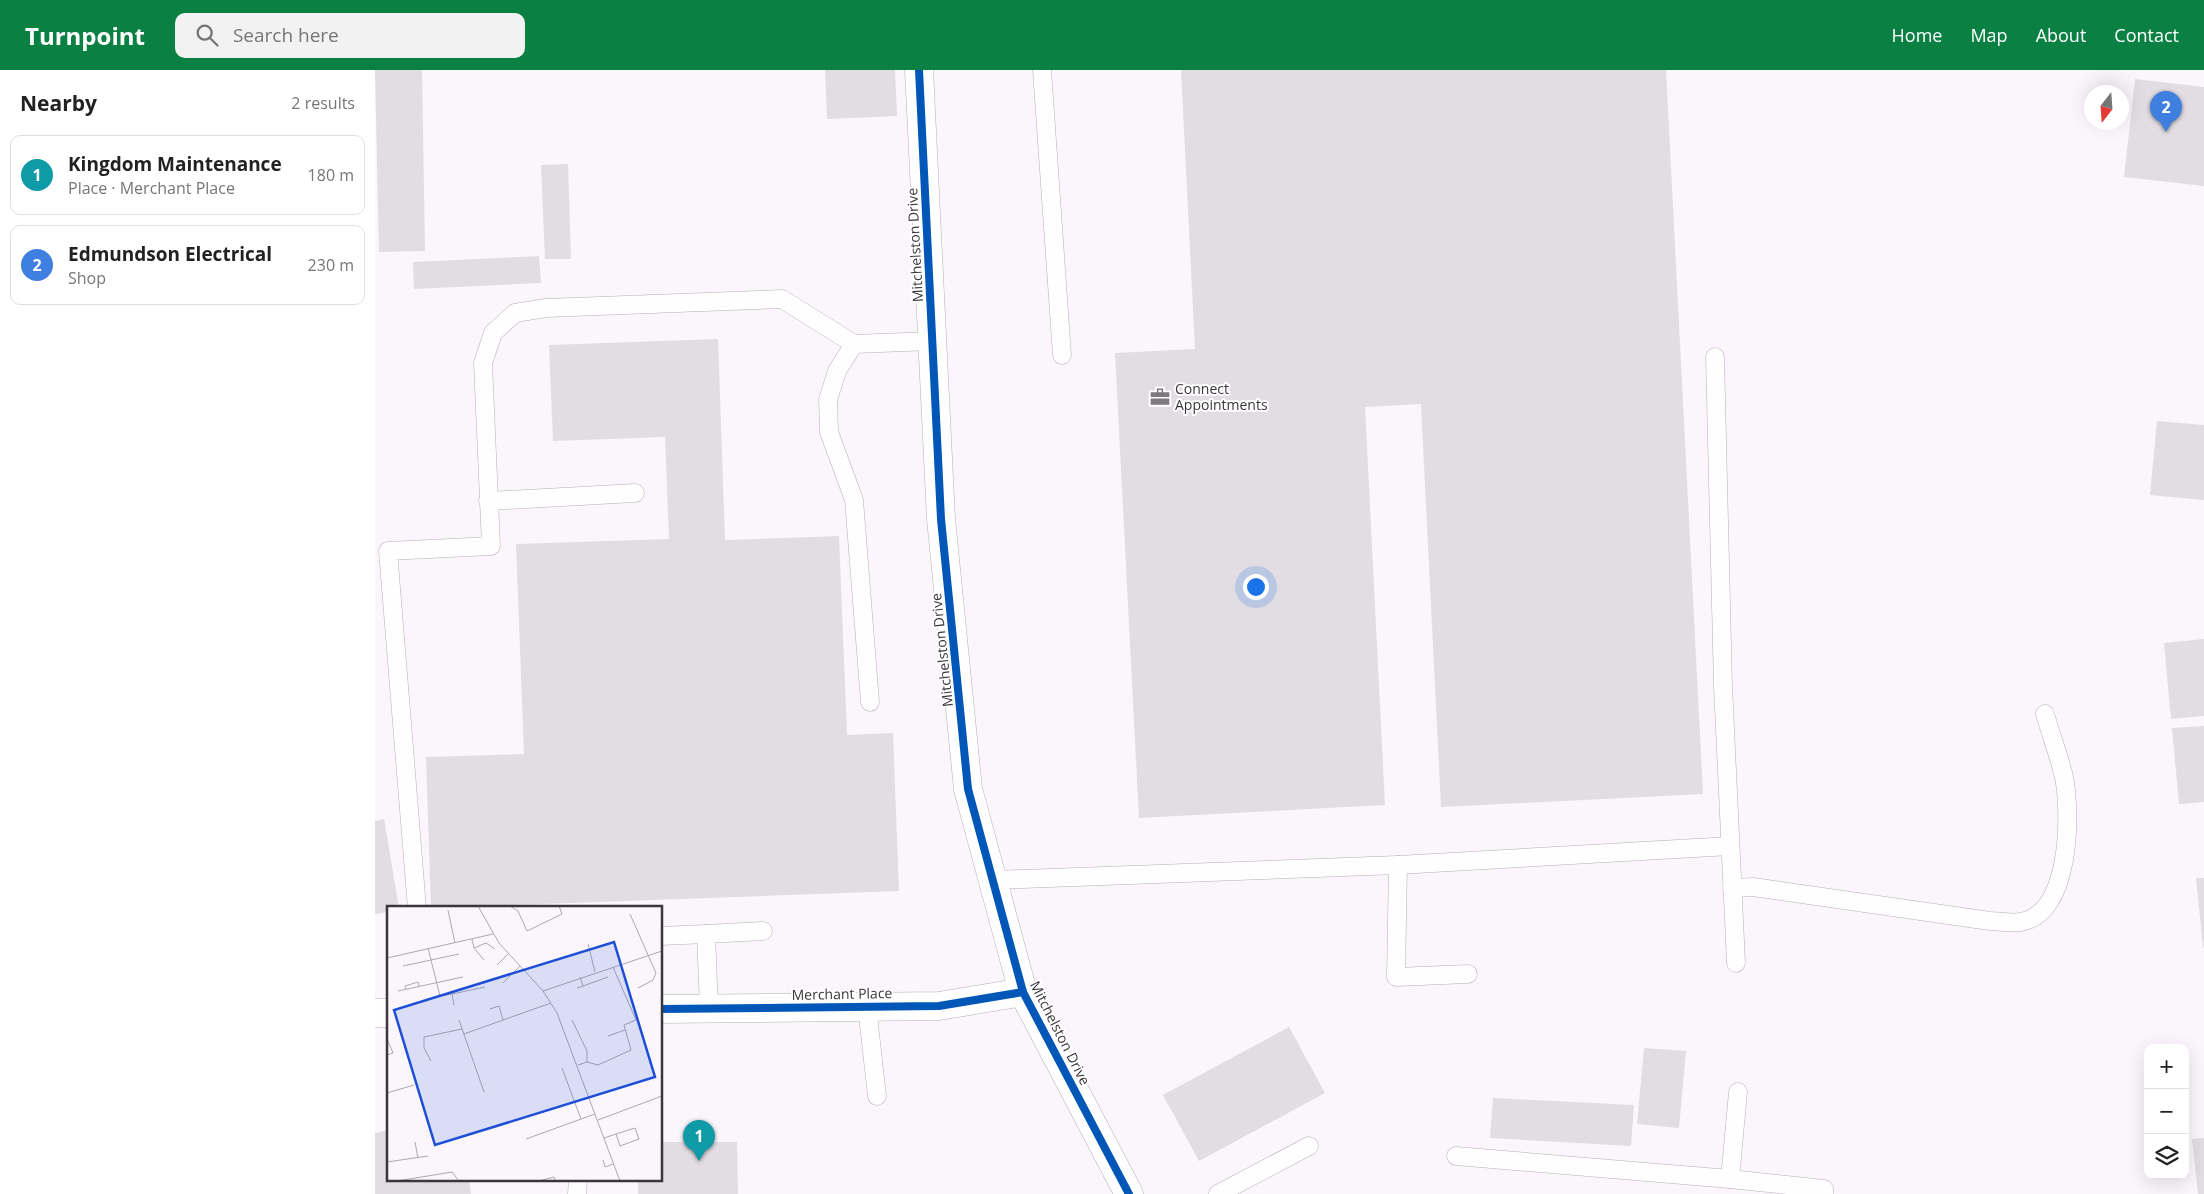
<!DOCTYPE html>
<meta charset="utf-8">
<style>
:root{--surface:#fff;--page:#f2f2f2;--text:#222;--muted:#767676;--line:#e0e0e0;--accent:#0b8043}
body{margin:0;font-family:"Open Sans",sans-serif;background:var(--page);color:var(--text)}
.controls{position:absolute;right:15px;bottom:15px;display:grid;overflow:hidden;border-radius:10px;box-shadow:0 5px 20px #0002}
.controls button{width:45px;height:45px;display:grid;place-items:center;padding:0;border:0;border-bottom:1px solid var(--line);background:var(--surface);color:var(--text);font:25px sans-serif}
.compass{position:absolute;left:1709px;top:15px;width:45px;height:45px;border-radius:50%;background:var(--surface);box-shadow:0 5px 20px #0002;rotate:197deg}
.you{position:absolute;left:880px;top:516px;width:18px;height:18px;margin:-12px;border:4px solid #fff;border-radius:50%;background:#1a73e8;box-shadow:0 0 0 8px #1a73e833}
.badge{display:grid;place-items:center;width:32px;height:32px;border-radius:50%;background:var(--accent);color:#fff;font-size:16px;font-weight:700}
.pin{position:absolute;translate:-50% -41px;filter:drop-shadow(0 1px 2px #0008)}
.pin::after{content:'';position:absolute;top:26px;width:18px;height:15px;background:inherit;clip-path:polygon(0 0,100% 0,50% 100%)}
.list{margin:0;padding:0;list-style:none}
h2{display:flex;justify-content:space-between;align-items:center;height:65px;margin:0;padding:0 20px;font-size:21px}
h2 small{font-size:16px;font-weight:400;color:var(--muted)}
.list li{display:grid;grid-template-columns:32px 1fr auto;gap:15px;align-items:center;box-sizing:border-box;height:80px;margin:0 10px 10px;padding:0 10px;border:1px solid var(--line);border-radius:10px}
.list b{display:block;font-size:19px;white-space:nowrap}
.list p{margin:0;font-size:16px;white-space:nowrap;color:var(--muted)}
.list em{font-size:16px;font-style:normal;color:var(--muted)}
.icon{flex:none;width:28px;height:28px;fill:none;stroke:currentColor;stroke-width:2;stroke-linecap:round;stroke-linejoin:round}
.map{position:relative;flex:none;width:1829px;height:1124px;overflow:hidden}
header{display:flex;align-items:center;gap:30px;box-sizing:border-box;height:70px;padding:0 25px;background:var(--accent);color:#fff}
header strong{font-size:24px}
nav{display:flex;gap:28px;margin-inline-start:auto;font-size:18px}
.search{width:350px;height:45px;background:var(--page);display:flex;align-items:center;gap:12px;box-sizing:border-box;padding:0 18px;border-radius:10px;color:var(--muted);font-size:19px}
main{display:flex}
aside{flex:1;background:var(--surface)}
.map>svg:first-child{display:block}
</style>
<header>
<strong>Turnpoint</strong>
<div class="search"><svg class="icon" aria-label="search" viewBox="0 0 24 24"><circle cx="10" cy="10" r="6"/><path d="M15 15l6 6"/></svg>Search here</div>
<nav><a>Home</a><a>Map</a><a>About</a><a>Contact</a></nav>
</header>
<main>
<aside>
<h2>Nearby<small>2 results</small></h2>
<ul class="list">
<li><span class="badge" style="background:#0f9aa8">1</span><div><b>Kingdom Maintenance</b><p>Place · Merchant Place</p></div><em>180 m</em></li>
<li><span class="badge" style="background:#3f7fe0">2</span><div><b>Edmundson Electrical</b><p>Shop</p></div><em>230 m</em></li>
</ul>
</aside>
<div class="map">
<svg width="1829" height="1124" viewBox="0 0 1829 1124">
<rect width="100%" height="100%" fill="#fbf6fb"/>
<g fill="#e2dde2">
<polygon points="0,0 47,0 50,181 4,182"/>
<polygon points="450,0 520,0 522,46 452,49"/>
<polygon points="806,0 1291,0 1328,724 1066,737 1046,334 990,337 1010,735 764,748 740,283 820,279"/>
<polygon points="1760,9 1829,17 1829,116 1749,107"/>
<polygon points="193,94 196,189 170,189 166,95"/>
<polygon points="164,186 166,213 39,219 38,192"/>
<polygon points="343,269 350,470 464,466 472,665 518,663 524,821 56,838 51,687 149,684 141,474 294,469 290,367 178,371 174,275"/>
<polygon points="1782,351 1829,355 1829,430 1775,425"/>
<polygon points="1829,569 1829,646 1796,649 1789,573"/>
<polygon points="1829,656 1829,732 1804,734 1797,658"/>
<polygon points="9,749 24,838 14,838 14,842 0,844 0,751"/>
<polygon points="1821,808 1829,808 1829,877 1828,877"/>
<polygon points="914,957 950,1023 824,1091 788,1025"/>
<polygon points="1269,978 1311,981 1304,1058 1262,1054"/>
<polygon points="1118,1028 1259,1035 1256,1076 1115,1068"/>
<polygon points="14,1060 14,1110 94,1110 96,1124 0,1124 0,1063"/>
<polygon points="1829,1068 1829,1124 1823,1124 1817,1069"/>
<polygon points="286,1072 362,1072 363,1124 263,1124 263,1110 286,1110"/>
</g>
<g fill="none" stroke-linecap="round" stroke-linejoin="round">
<defs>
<g id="service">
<polyline points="667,0 687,285"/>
<polyline points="479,274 462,301 453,330 454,362 479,430 495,632"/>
<polyline points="1340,287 1348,616 1361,893"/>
<polyline points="113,431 260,423"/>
<polyline points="1023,795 1355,776"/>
<polyline points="618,810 1023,795 1021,907 1093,904"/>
<path d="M1357 818 1378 817 1615 851C1624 851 1636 854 1645 852 1696 845 1696 744 1689 707 1684 686 1676 665 1670 644"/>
<polyline points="42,838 13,481 116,476 108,293 118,263 140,243 171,238 407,229 479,274 557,271"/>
<polyline points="286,866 331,864"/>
<polyline points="492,937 502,1026"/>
<polyline points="334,938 331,864 388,861"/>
<polyline points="1363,1022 1355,1109 1449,1119 1449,1124"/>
<polyline points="1081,1086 1355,1109"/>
<polyline points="202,1124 203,1110"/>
<polyline points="843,1124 934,1076"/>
</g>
<g id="minor">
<polyline points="544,0 566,449 593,719 648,922 754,1124"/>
<polyline points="286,939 564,936 648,922"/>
<polyline points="0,943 14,943"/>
</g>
</defs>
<use href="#service" stroke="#b4b0b4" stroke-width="19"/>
<use href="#minor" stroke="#b4b0b4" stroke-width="29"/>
<use href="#service" stroke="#fefefe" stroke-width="18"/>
<use href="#minor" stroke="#fefefe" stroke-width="28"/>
<defs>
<g id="cycleway">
<polyline points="544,0 566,449 593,719 648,922 754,1124"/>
<polyline points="286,939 564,936 648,922"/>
</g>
</defs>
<use href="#cycleway" stroke="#fff" stroke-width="11"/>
<use href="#cycleway" stroke="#0057b8" stroke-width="8"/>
</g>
<defs>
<symbol id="office-bare" viewBox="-9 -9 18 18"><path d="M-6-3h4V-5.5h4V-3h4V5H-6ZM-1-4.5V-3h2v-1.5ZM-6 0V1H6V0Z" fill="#7e797e" stroke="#fff" stroke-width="2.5" paint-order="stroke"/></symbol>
</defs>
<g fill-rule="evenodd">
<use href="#office-bare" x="771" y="313" width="28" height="28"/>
</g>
<g text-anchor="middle" stroke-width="4" stroke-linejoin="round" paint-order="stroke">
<g font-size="14" fill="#3b363b" stroke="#fff">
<text transform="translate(540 175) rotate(-93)" y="5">Mitchelston Drive</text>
<text transform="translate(567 580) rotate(-96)" y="5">Mitchelston Drive</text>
<text transform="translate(467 924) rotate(-1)" y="5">Merchant Place</text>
<text transform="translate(685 963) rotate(63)" y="5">Mitchelston Drive</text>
</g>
<g font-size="14" fill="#3b363b" stroke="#fff" text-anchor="start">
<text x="800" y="324">Connect<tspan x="800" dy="16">Appointments</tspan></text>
</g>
</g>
<g transform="translate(12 836)">
<rect width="275" height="275" fill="#fbf6fb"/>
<path fill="none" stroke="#aea9ae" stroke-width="1" d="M91 0 112 37 156 85 170 107 233 275M123 0 131 5 140 25 175 8 172 0M61 4 68 37M243 8 269 67 266 74 251 82M85 33 87 42 97 54M201 38 208 66M41 42 53 90 65 88 67 99M87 42 99 37 108 43M0 52 106 28M110 59 121 48M16 60 72 48M116 77 133 60M196 80 221 71M190 82 196 80 193 71M19 83 18 80 31 76 32 80M11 85 76 71M156 85 275 45M65 88 98 81M103 103 112 100 116 114 164 97M72 114 97 186M185 114 200 145V156M275 123V146M77 128 116 114M221 130 238 124M0 133 6 147 0 149M44 155 37 142V131L75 123M191 159 200 156 211 159 244 144 237 119 249 114 226 61M175 162 194 213M0 187 27 179M211 214 275 190M217 232 229 228 248 222 252 233 233 240 229 228M139 233 208 208M28 236 31 252M216 254 218 261 226 258M0 256 41 250M10 275 65 266 72 275M152 275 167 271 168 275"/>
<path fill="#1d4ed8" fill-opacity="0.15" stroke="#1d4ed8" stroke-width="2.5" d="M227 36 268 171 48 239 7 104Z"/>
<rect width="275" height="275" fill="none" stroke="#3b363b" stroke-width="2.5"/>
</g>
</svg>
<div class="controls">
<button>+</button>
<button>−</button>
<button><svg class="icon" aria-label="layers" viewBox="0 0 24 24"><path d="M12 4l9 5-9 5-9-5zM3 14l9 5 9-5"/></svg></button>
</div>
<svg class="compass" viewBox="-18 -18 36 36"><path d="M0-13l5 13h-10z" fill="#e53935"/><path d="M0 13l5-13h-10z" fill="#767676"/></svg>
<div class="you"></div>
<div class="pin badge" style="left:324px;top:1091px;background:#0f9aa8">1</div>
<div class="pin badge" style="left:1791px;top:62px;background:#3f7fe0">2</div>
</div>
</main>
